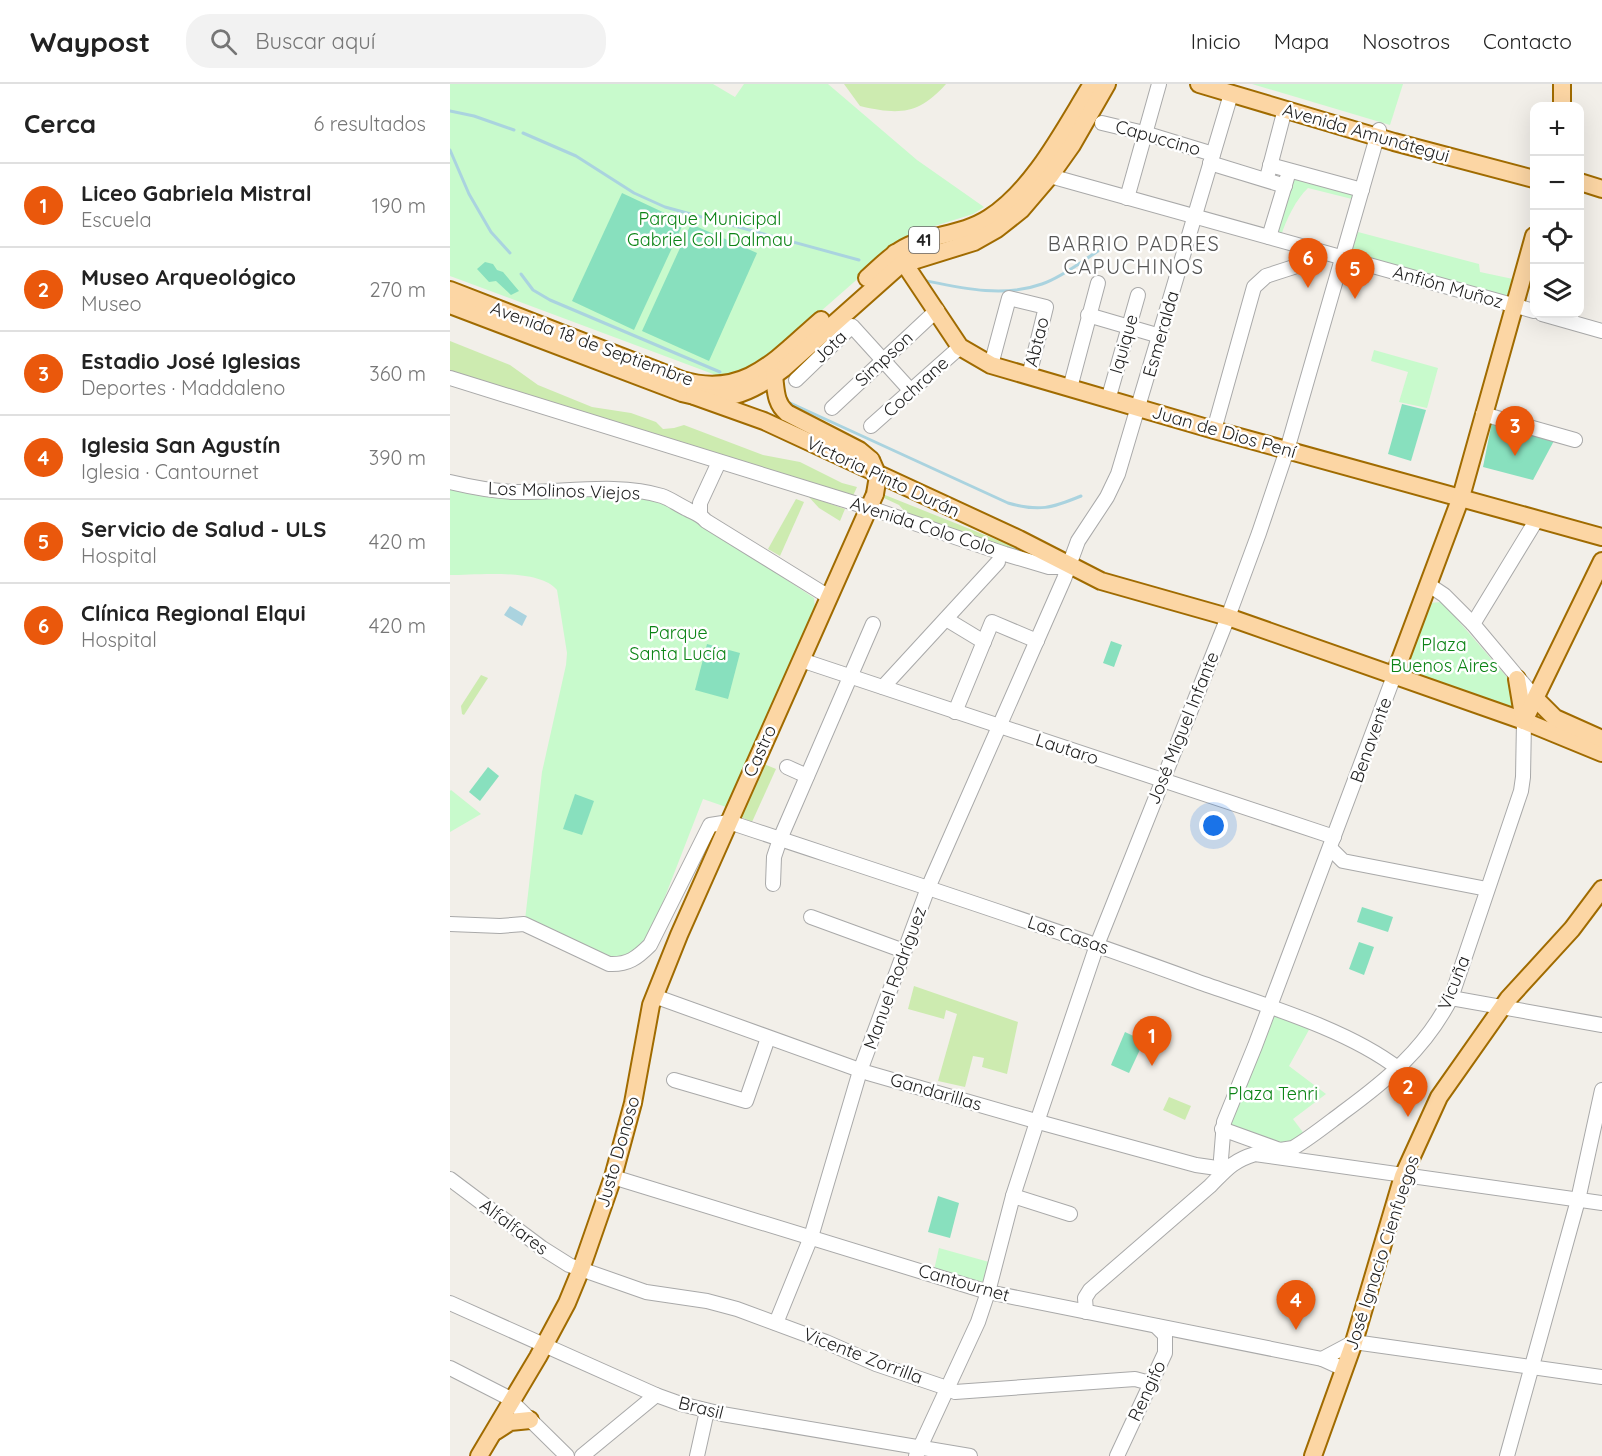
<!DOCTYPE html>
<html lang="es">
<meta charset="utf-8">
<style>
:root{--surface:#fff;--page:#f2f2f2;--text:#222;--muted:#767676;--line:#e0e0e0;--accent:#ea580c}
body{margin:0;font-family:Quicksand,sans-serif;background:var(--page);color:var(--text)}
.controls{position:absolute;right:18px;top:18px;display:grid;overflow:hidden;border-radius:12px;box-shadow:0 6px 24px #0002}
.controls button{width:54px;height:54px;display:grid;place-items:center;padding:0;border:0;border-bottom:2px solid var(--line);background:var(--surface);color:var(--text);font:30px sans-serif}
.you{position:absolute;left:764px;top:742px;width:21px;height:21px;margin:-15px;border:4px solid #fff;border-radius:50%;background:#1a73e8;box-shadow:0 0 0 9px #1a73e833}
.badge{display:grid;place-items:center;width:39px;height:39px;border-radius:50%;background:var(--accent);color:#fff;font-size:20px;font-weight:700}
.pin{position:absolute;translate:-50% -50px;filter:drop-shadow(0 2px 3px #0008)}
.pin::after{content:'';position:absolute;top:32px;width:21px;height:18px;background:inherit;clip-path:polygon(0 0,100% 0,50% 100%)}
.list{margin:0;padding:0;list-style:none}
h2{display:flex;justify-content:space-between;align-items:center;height:78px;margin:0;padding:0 24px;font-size:26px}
h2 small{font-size:20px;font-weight:400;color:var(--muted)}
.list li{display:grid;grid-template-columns:39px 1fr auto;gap:18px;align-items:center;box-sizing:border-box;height:84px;padding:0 24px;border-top:2px solid var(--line)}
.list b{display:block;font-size:22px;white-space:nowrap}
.list p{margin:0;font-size:20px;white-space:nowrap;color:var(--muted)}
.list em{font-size:20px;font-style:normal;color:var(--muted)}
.icon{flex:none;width:33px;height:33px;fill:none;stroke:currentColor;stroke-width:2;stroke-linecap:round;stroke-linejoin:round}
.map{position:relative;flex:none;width:1152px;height:1372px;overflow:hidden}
header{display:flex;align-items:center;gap:36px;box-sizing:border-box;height:84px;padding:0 30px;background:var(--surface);border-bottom:2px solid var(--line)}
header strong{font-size:28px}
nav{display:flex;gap:33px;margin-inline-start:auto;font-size:21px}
.search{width:420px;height:54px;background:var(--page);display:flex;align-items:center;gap:15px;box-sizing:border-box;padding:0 21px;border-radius:24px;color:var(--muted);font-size:22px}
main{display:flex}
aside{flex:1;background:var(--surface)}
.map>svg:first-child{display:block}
</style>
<header>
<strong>Waypost</strong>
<div class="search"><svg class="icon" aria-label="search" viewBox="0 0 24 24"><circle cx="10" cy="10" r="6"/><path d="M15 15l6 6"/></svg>Buscar aquí</div>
<nav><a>Inicio</a><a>Mapa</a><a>Nosotros</a><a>Contacto</a></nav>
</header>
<main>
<aside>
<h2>Cerca<small>6 resultados</small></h2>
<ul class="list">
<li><span class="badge">1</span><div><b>Liceo Gabriela Mistral</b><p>Escuela</p></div><em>190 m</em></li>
<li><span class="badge">2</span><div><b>Museo Arqueológico</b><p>Museo</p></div><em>270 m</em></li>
<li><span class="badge">3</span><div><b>Estadio José Iglesias</b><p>Deportes · Maddaleno</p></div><em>360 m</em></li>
<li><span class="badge">4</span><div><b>Iglesia San Agustín</b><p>Iglesia · Cantournet</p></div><em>390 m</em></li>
<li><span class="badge">5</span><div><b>Servicio de Salud - ULS</b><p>Hospital</p></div><em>420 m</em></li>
<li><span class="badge">6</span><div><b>Clínica Regional Elqui</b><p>Hospital</p></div><em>420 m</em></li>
</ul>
</aside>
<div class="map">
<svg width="1152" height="1372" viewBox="0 0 1152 1372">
<rect width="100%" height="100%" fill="#f2efe9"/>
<g fill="#cdebb0">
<path d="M394 0H496C468 31 449 31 410 22Z"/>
<polygon points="0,257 60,281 88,301 142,323 181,329 206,338 213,345 224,344 234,341 313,371 350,378 392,399 407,403 402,414 0,289"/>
<polygon points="435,411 600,477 458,431 449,421 434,414"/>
<polygon points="358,412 395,425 390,437 369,424"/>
<polygon points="346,415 354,418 330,472 318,465"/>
<polygon points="31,591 38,594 14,631 12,630 11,622"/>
<polygon points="314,680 326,685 302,738 291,733"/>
<polygon points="464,902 568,938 557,990 532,983 534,974 523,972 515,1003 488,997 507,930 496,926 494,935 458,925"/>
<polygon points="719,1013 741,1022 735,1036 713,1026"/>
<polygon points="843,1200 863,1204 859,1229 838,1226"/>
</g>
<g fill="#c8facc">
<polygon points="0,0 263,0 285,13 294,0 378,0 467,76 534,123 523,130 469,147 437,169 304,286 271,293 0,192"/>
<polygon points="802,0 953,0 940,41"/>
<path d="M842 90 904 107 902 115 858 104C846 115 836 136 831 152L825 150Z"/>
<polygon points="908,148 1029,180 1030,188 1063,195 1057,216 900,173"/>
<polygon points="924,266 988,284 977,324 949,318 958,288 921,277"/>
<path d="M0 403 188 411 212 417 243 434 364 514 365 524 279 724 253 715 197 859 185 870 160 876 75 836 92 688 116 581 117 569 107 506C89 484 27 491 0 491Z"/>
<polygon points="992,518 1063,600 1066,628 954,592 954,583 979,519"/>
<polygon points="1,706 31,730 0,748 0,707"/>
<polygon points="821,928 860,944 839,982 876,1010 843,1035 855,1051 838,1062 779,1042"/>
<polygon points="489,1164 539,1178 532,1200 484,1186"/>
</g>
<g fill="#88e0be">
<polygon points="172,109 234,138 184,246 122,217"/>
<polygon points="241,140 307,169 259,277 192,247"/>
<polygon points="35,178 43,180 47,186 53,188 69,207 61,211 46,197 39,198 27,185"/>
<polygon points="952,320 976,326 961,377 938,370"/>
<polygon points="1042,338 1106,353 1083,396 1033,383"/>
<polygon points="661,557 672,561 664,583 653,579"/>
<polygon points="257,560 290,569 278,615 245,606"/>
<polygon points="38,683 49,692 30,717 19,708"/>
<polygon points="125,710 144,717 132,751 113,745"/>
<polygon points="912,823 943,833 938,848 907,838"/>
<polygon points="909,858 924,863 914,891 899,885"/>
<polygon points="675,948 694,957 679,989 661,981"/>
<polygon points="488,1112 509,1119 500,1154 478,1148"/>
</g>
<polygon fill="#aad3df" points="60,522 77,532 72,542 54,531"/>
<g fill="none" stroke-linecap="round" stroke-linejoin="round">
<g stroke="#aad3df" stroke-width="3">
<polyline points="0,27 24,32 64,46"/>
<polyline points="73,49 126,72 184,109 215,123 409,176"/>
<polyline points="0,66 19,110 41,148 60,169"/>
<polyline points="71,190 83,206 100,216 270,288"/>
<path d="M472 196C511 204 553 214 592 200 612 193 631 178 648 167"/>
<path d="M338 318 558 419C589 428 602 424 631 412"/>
</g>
<defs>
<g id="minor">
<polyline points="652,39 694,49 763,70"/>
<polyline points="760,79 835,102"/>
<polyline points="820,81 912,106"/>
<polyline points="818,90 835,25"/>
<polyline points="600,92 1084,227"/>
<polyline points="677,114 709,0"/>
<polyline points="819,153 837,94"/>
<polyline points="1092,230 1152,247"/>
<polyline points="638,231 710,252"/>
<polyline points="541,281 559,214 596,223 579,292"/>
<polyline points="0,294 420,424 555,470 599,483 613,483 619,481"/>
<polyline points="346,296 402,242 461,307"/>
<polyline points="620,304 648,199"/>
<polyline points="660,309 688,211"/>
<polyline points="382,324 487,226"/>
<polyline points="1033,330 1125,356"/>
<polyline points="421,342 510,263"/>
<polyline points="764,346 804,203 816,192 853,180 862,164"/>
<path d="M0 398C21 403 42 407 64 408 111 409 168 398 212 412 221 415 228 421 237 425 244 429 250 430 256 437L379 513"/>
<polyline points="250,430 250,419 269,378"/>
<polyline points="979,501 994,511 1023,540 1086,615"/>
<polyline points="496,535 534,558"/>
<polyline points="1023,540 1087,435"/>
<polyline points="351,576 884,753"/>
<polyline points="433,603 548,478"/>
<polyline points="505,628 542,538 587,557"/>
<polyline points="337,683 357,692"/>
<polyline points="880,764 893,777 1037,805"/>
<polyline points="323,800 324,773 330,755 423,540"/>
<polyline points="361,833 454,867"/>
<path d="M0 840 50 842 74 840 159 880C178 881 187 874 200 861L260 741 279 738C435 790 591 840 746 897 810 920 896 944 949 985"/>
<polyline points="204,912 418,989 596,1040 746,1081 774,1085"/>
<polyline points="1001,914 1152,941"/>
<polyline points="224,996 296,1017 318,954"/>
<path d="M772 1045 830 1066 843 1064C860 1054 876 1041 892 1029 937 996 975 965 1001 914L1071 707 1073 693 1074 637"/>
<polyline points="774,1085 771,1075 774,1038 805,962 944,592"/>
<polyline points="163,1093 538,1208 872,1275 894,1285"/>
<polyline points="0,1095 92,1164 119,1181 196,1208 257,1217 287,1225 376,1258 426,1280 491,1302 505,1308 685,1295 700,1299"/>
<polyline points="563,1112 620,1130"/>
<polyline points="0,1219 206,1311 231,1320 272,1330 520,1372"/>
<path d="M636 1228 635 1214 640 1206 760 1102C776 1086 782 1077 805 1070L1152 1119"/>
<polyline points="326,1239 361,1153 410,987 478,804 614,495 628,457 657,413 668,390 781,10"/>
<polyline points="872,1275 904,1258 1152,1293"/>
<polyline points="0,1284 57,1313 117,1372"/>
<polyline points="132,1372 206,1311"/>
<polyline points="247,1372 257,1327"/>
<polyline points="466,1372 528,1238 538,1208 563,1112 585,1044 647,861 778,533 809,449 837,366 929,46"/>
<polyline points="667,1372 715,1269 715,1251 706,1242"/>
<polyline points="1057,1372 1128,1116 1152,1006"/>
</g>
<g id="major">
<polyline points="749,0 944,58 1084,95"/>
<polyline points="1112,22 1112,0"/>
<polyline points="1130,98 1152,105"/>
<polyline points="445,169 454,179 510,263 541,281 764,346 1152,453"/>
<path d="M417 194C432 181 445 166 465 159 489 150 516 149 539 134 584 105 614 45 642 0"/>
<path d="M0 206 232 296C295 315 327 274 371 236"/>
<path d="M0 221 232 309C274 320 299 311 333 285L450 181 524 158 547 145 571 126 600 92 622 61 657 0"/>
<path d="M324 292C326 306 325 319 337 329L409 366 421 376"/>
<polyline points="244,312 314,337 569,455 651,497 778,533 1074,637 1152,669"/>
<polyline points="944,592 1011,413 1084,152"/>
<polyline points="1067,595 1074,637"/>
<polyline points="1086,615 1105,634 1152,655"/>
<polyline points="1074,637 1152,477"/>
<polyline points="46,1347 60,1338 80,1336"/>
<polyline points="29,1372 88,1273 117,1219 131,1185 163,1093 183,1019 201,921 229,851 425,410"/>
<polyline points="863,1372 904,1258 953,1092 989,1013 1058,915 1122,845 1152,805"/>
</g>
</defs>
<use href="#minor" stroke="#a9a9a9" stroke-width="16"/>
<use href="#major" stroke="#a06b00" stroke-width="20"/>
<use href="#minor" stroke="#fff" stroke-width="14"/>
<use href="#major" stroke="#fcd6a4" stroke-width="16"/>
<defs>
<polyline id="major-bridge" points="421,376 428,392 425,410"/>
</defs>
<use href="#major-bridge" stroke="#a06b00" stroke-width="20" stroke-linecap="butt"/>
<use href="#major-bridge" stroke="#fcd6a4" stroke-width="16"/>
</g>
<g text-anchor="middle" stroke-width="5" stroke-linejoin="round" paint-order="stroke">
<rect fill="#fff" stroke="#646464" stroke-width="1.5" x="459" y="143" width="30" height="26" rx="4.5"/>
<g font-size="16" font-weight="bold" fill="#222">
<text x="474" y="162">41</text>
</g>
<g font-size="18" fill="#222" stroke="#fff">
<text transform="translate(916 49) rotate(16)" y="6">Avenida Amunátegui</text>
<text transform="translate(708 54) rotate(16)" y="6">Capuccino</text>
<text transform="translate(998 203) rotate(16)" y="6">Anfión Muñoz</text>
<text transform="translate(711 250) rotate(-74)" y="6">Esmeralda</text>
<text transform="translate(587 258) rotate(-76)" y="6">Abtao</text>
<text transform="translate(142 260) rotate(20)" y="6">Avenida 18 de Septiembre</text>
<text transform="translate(674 260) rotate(-74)" y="6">Iquique</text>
<text transform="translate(380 263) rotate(-44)" y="6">Jota</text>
<text transform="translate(434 275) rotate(-43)" y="6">Simpson</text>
<text transform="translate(466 303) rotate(-42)" y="6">Cochrane</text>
<text transform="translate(774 348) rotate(16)" y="6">Juan de Dios Pení</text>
<text transform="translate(433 393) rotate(25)" y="6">Victoria Pinto Durán</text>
<text transform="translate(114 407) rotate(2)" y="6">Los Molinos Viejos</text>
<text transform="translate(473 442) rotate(18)" y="6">Avenida Colo Colo</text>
<text transform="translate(733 644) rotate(-68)" y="6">José Miguel Infante</text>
<text transform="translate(921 656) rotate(-70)" y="6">Benavente</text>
<text transform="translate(617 665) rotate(18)" y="6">Lautaro</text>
<text transform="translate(310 667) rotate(-66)" y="6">Castro</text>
<text transform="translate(618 851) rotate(19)" y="6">Las Casas</text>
<text transform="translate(445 894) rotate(-70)" y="6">Manuel Rodríguez</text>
<text transform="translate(1004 899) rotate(-68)" y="6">Vicuña</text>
<text transform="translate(486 1008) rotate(16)" y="6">Gandarillas</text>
<text transform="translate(168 1068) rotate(-74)" y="6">Justo Donoso</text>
<text transform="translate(64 1143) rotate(37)" y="6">Alfalfares</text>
<text transform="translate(932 1169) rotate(-72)" y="6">José Ignacio Cienfuegos</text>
<text transform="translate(514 1199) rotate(16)" y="6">Cantournet</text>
<text transform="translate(413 1272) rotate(21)" y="6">Vicente Zorrilla</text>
<text transform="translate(697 1307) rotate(-65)" y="6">Rengifo</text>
<text transform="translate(251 1324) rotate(14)" y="6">Brasil</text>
</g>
<g font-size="18" fill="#0c8416" stroke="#fff">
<text x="260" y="141">Parque Municipal<tspan x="260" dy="21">Gabriel Coll Dalmau</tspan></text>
<text x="228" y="555">Parque<tspan x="228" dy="21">Santa Lucía</tspan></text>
<text x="994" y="567">Plaza<tspan x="994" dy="21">Buenos Aires</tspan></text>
<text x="823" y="1016">Plaza Tenri</text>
</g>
<g font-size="20" letter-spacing="1.5" fill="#555" stroke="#fff">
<text x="684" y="167">BARRIO PADRES<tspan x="684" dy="23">CAPUCHINOS</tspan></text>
</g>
</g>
</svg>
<div class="controls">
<button>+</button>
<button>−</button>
<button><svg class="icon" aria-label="locate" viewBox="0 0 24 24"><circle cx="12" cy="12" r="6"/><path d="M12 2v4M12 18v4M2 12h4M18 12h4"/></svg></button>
<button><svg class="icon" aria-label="layers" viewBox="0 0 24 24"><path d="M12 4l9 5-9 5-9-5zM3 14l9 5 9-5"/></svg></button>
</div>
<div class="you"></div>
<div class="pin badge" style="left:702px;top:982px">1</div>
<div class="pin badge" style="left:958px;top:1033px">2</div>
<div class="pin badge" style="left:1065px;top:372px">3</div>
<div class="pin badge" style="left:846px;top:1246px">4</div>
<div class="pin badge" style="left:905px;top:215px">5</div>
<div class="pin badge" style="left:858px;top:204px">6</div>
</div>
</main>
